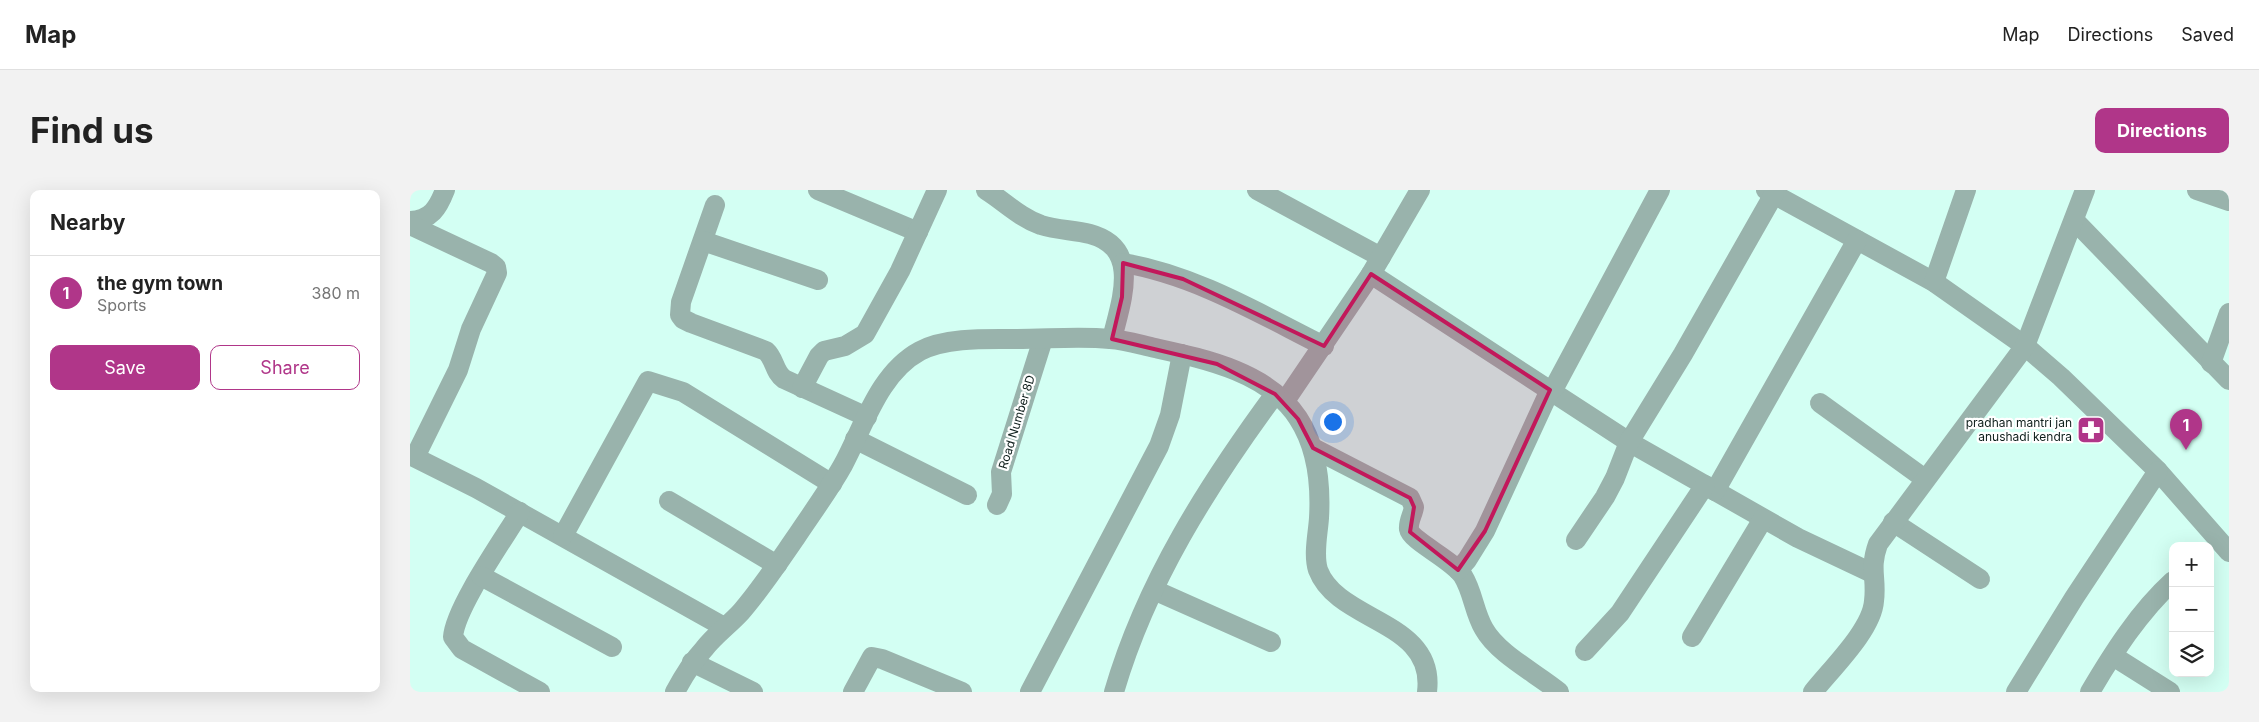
<!DOCTYPE html>
<meta charset="utf-8">
<style>
:root{--surface:#fff;--page:#f2f2f2;--text:#222;--muted:#767676;--line:#e0e0e0;--accent:#b03689}
body{margin:0;font-family:Inter,sans-serif;background:var(--page);color:var(--text)}
.controls{position:absolute;right:15px;bottom:15px;display:grid;overflow:hidden;border-radius:10px;box-shadow:0 5px 20px #0002}
.controls button{width:45px;height:45px;display:grid;place-items:center;padding:0;border:0;border-bottom:1px solid var(--line);background:var(--surface);color:var(--text);font:25px sans-serif}
.you{position:absolute;left:922px;top:231px;width:18px;height:18px;margin:-12px;border:4px solid #fff;border-radius:50%;background:#1a73e8;box-shadow:0 0 0 8px #1a73e833}
.badge{display:grid;place-items:center;width:32px;height:32px;border-radius:50%;background:var(--accent);color:#fff;font-size:16px;font-weight:700}
.pin{position:absolute;translate:-50% -41px;filter:drop-shadow(0 1px 2px #0008)}
.pin::after{content:'';position:absolute;top:26px;width:18px;height:15px;background:inherit;clip-path:polygon(0 0,100% 0,50% 100%)}
.list{margin:0;padding:0;list-style:none}
h2{display:flex;justify-content:space-between;align-items:center;height:65px;margin:0;padding:0 20px;font-size:21px}
h2 small{font-size:16px;font-weight:400;color:var(--muted)}
.list li{display:grid;grid-template-columns:32px 1fr auto;gap:15px;align-items:center;box-sizing:border-box;height:75px;padding:0 20px;border-top:1px solid var(--line)}
.list b{display:block;font-size:19px;white-space:nowrap}
.list p{margin:0;font-size:16px;white-space:nowrap;color:var(--muted)}
.list em{font-size:16px;font-style:normal;color:var(--muted)}
.actions{display:flex;gap:10px;padding:15px 20px}
.actions a{flex:1;padding:11px 0;border:1px solid var(--accent);border-radius:10px;text-align:center;font-size:18px;color:var(--accent)}
.actions .main{background:var(--accent);color:#fff}
.icon{flex:none;width:28px;height:28px;fill:none;stroke:currentColor;stroke-width:2;stroke-linecap:round;stroke-linejoin:round}
.map{position:relative;flex:none;width:1819px;height:502px;overflow:hidden;border-radius:10px}
header{display:flex;align-items:center;gap:30px;box-sizing:border-box;height:70px;padding:0 25px;background:var(--surface);border-bottom:1px solid var(--line)}
header strong{font-size:24px}
nav{display:flex;gap:28px;margin-inline-start:auto;font-size:18px}
.intro{display:flex;align-items:center;justify-content:space-between;box-sizing:border-box;height:120px;padding:0 30px}
h1{margin:0;font-size:35px}
.button{padding:12px 22px;border-radius:10px;background:var(--accent);color:#fff;font-size:18px;font-weight:700}
main{display:flex;gap:30px;padding:0 30px}
aside{flex:1;background:var(--surface);border-radius:10px;box-shadow:0 5px 20px #0002}
.map>svg:first-child{display:block}
</style>
<header>
<strong>Map</strong>
<nav><a>Map</a><a>Directions</a><a>Saved</a></nav>
</header>
<div class="intro"><h1>Find us</h1><a class="button">Directions</a></div>
<main>
<aside>
<h2>Nearby<small></small></h2>
<ul class="list">
<li><span class="badge">1</span><div><b>the gym town</b><p>Sports</p></div><em>380 m</em></li>
</ul>
<div class="actions"><a class="main">Save</a><a>Share</a></div>
</aside>
<div class="map">
<svg width="1819" height="502" viewBox="0 0 1819 502">
<rect width="100%" height="100%" fill="#d3fff3"/>
<g fill="none" stroke-linecap="round" stroke-linejoin="round">
<g stroke="#99b3ac" stroke-width="20">
<polyline points="408,0 508,42"/>
<path d="M576 0C595 12 609 27 631 35 647 40 664 40 680 44 732 58 711 111 702 149"/>
<polyline points="847,0 971,67"/>
<polyline points="1356,0 1524,92 1615,156 1651,187 1748,281 1819,362"/>
<polyline points="1787,0 1819,11"/>
<path d="M305 15 271 112 270 125 273 129 281 133 356 161C365 169 364 182 374 189L457 227"/>
<polyline points="1664,30 1819,190"/>
<path d="M0 31C21 30 28 18 35 0"/>
<polyline points="0,35 81,73 86,77 87,83 61,139 48,180 5,267"/>
<polyline points="293,51 408,90"/>
<path d="M713 73C785 85 850 124 914 156"/>
<polyline points="961,84 1219,252 1388,348 1462,383"/>
<polyline points="1524,92 1556,0"/>
<polyline points="1801,173 1819,123"/>
<polyline points="392,198 409,166 414,161 435,156 455,144 490,81 527,0"/>
<polyline points="875,211 961,84 1010,0"/>
<polyline points="1410,213 1515,289"/>
<polyline points="445,249 557,305"/>
<path d="M903 258 1000 308 1004 317C1003 324 998 332 999 339 1001 351 1043 370 1053 386 1063 402 1064 422 1074 439 1088 464 1126 483 1149 502"/>
<polyline points="0,265 66,298 314,437"/>
<polyline points="1305,301 1447,50"/>
<polyline points="259,311 367,375"/>
<polyline points="587,315 592,304 591,282 633,149"/>
<path d="M110 322C93 350 45 418 43 447L52 459 130 502"/>
<polyline points="1483,332 1570,389"/>
<polyline points="153,346 238,191 273,202 422,294"/>
<polyline points="1166,350 1195,307 1205,288 1219,252 1273,164 1364,4"/>
<polyline points="1048,380 1057,370 1075,341 1140,200 1144,198 1250,0"/>
<polyline points="71,386 202,457"/>
<polyline points="744,400 861,452"/>
<polyline points="1282,447 1353,329"/>
<polyline points="1175,461 1210,423 1295,295"/>
<polyline points="1703,466 1760,502"/>
<polyline points="282,472 343,502"/>
<path d="M265 502C273 487 282 472 294 459 305 445 319 435 331 422 351 399 368 373 386 347 402 323 419 300 433 275 454 236 469 183 510 161 536 147 578 149 607 149 638 149 670 146 700 149 715 150 731 155 745 158 795 169 858 182 888 228 907 257 911 293 909 328 908 344 903 364 908 380 928 433 1026 430 1017 502"/>
<polyline points="443,502 462,467 472,469 552,502"/>
<polyline points="620,502 749,256 760,225 772,164"/>
<path d="M704 502C736 392 798 295 865 204"/>
<path d="M1403 502C1421 479 1462 440 1464 411 1467 388 1459 379 1468 354L1615 156 1675 0"/>
<polyline points="1606,502 1664,408 1748,281"/>
<path d="M1680 502C1703 463 1729 422 1763 391"/>
</g>
</g>
<path fill="#c2185b" fill-opacity="0.2" stroke="#c2185b" stroke-width="4" stroke-linejoin="round" d="M713 73 773 89 914 156 961 84 1140 200 1075 341 1048 380 1000 342 1004 317 1000 308 903 258 888 229 865 204 807 174 702 149 712 107Z"/>
<defs>
<symbol id="pharmacy-square" viewBox="-11 -11 22 22"><rect x="-9" y="-9" width="18" height="18" rx="4" fill="#b03689" stroke="#fff"/><path d="M-2-6h4v4h4v4h-4v4h-4v-4h-4v-4h4Z" fill="#fff"/></symbol>
</defs>
<g fill-rule="evenodd">
<use href="#pharmacy-square" x="1665" y="224" width="32" height="32"/>
</g>
<g text-anchor="middle" stroke-width="4.5" stroke-linejoin="round" paint-order="stroke">
<g font-size="12" fill="#0f1f1c" stroke="#fff">
<text transform="translate(607 232) rotate(-73)" y="4">Road Number 8D</text>
</g>
<g font-size="12" fill="#0f1f1c" stroke="#fff" text-anchor="end">
<text x="1662" y="237">pradhan mantri jan<tspan x="1662" dy="14">anushadi kendra</tspan></text>
</g>
</g>
</svg>
<div class="controls">
<button>+</button>
<button>−</button>
<button><svg class="icon" aria-label="layers" viewBox="0 0 24 24"><path d="M12 4l9 5-9 5-9-5zM3 14l9 5 9-5"/></svg></button>
</div>
<div class="you"></div>
<div class="pin badge" style="left:1776px;top:260px">1</div>
</div>
</main>
